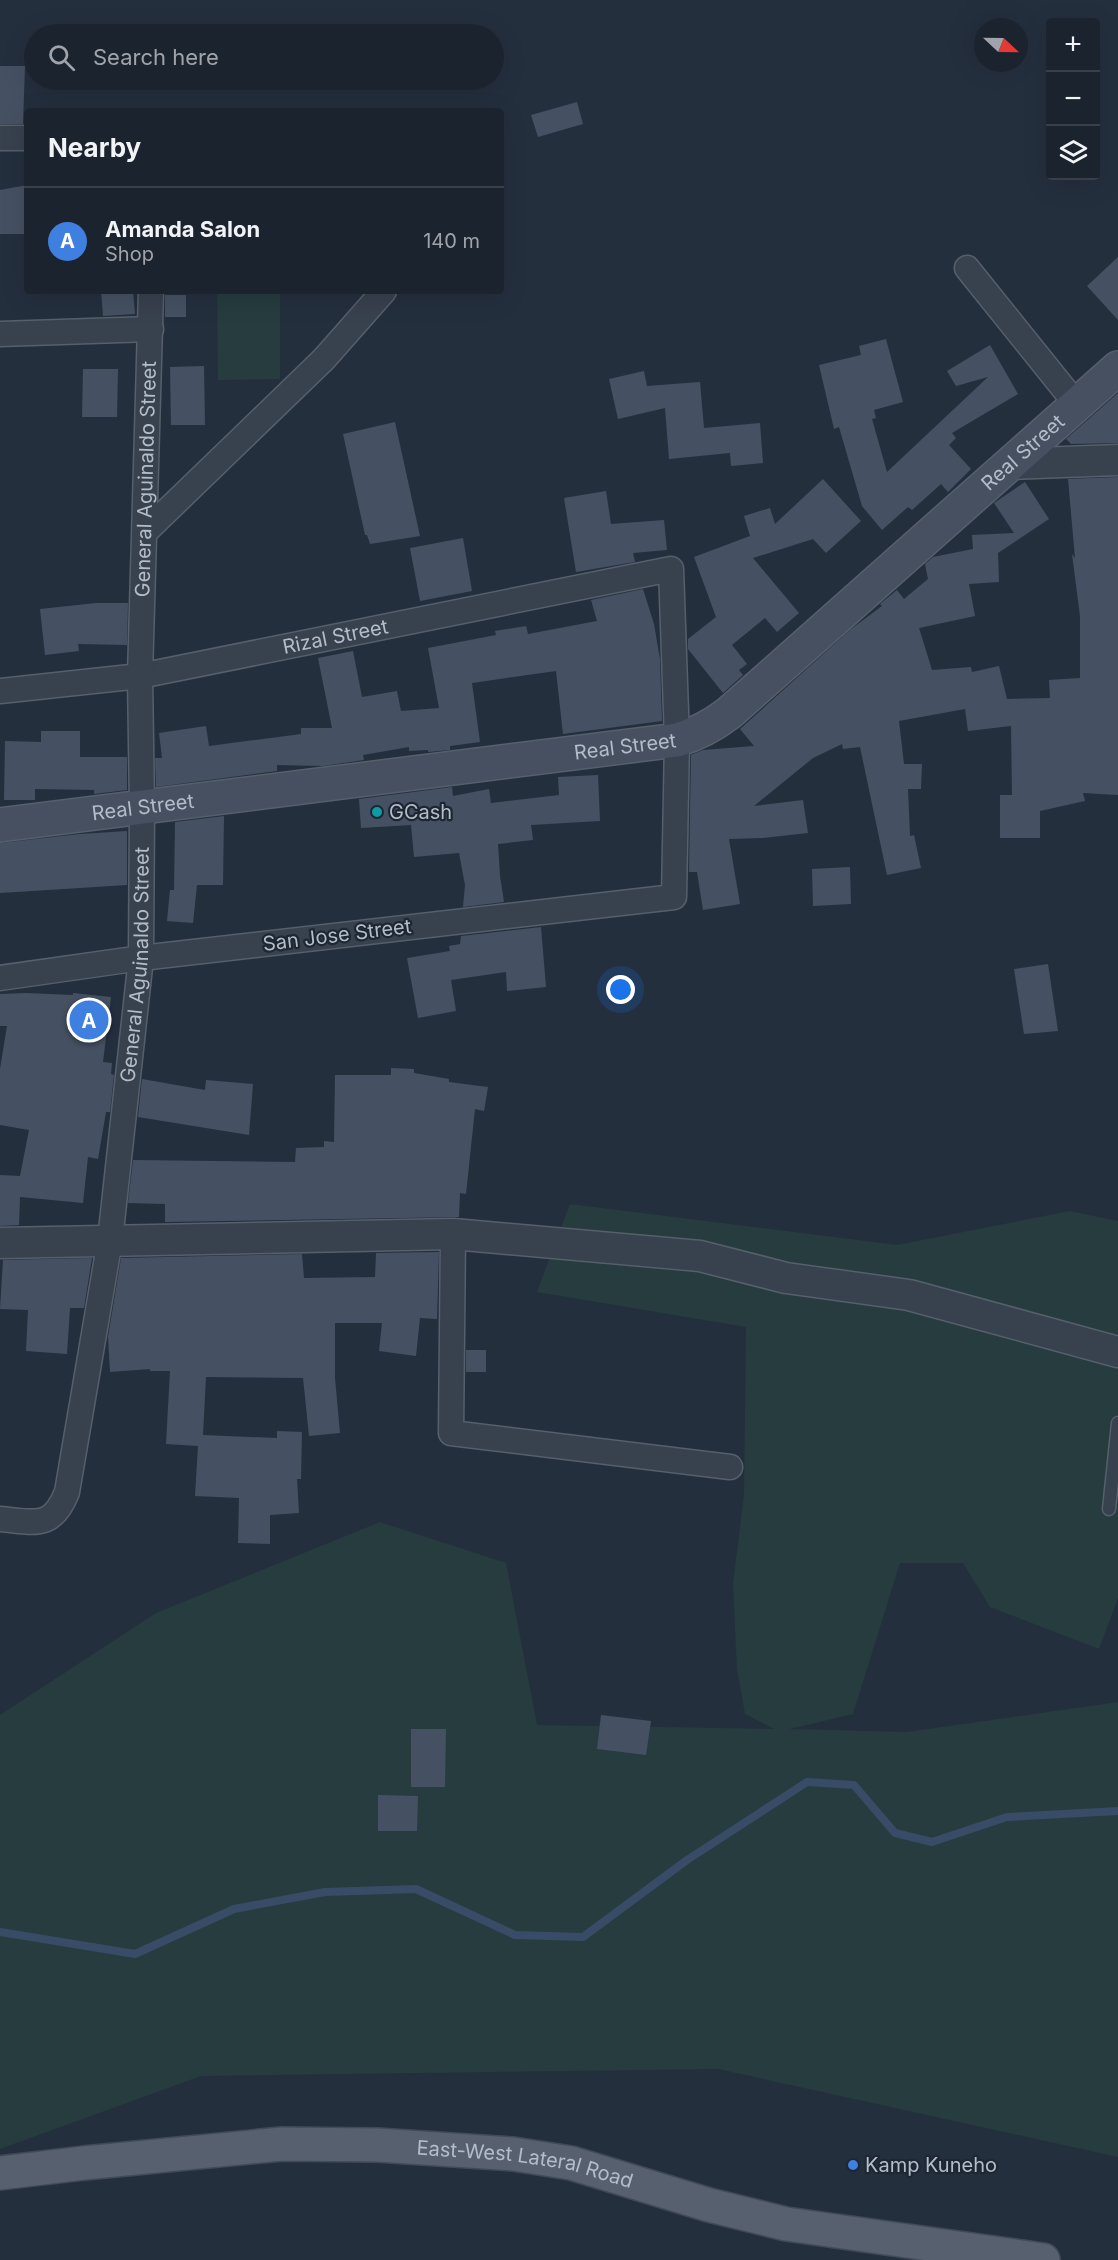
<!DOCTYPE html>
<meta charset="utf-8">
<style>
:root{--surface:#1b232e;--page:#282f3a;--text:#f1f3f6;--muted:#a0a4aa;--line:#39404a;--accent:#1a73e8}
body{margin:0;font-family:Inter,sans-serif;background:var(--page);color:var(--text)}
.controls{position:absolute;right:18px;top:18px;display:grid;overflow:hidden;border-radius:6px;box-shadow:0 6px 24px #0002}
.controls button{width:54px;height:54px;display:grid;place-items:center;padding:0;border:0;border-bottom:2px solid var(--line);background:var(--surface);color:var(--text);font:30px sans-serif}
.compass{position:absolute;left:974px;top:18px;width:54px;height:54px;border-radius:50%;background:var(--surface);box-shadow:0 6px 24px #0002;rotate:112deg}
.you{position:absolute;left:621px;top:990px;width:21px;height:21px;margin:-15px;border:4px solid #fff;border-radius:50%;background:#1a73e8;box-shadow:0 0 0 9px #1a73e833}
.badge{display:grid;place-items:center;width:39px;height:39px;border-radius:50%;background:var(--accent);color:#fff;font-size:20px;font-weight:700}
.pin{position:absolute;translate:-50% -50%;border:3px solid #fff;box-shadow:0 2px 6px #0006}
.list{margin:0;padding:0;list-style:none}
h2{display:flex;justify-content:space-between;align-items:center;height:78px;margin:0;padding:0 24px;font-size:26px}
h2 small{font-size:20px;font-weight:400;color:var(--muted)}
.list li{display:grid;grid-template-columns:39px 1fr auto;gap:18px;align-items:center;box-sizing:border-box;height:108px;padding:0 24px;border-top:2px solid var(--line)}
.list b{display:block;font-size:22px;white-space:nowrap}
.list p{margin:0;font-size:20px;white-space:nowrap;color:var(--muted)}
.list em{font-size:20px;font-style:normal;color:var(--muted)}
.icon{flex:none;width:33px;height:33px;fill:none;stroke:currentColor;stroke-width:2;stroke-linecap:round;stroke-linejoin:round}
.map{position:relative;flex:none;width:1118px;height:2260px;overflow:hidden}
.search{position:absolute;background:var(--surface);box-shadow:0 6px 24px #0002;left:24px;top:24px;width:480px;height:66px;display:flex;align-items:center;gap:15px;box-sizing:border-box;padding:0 21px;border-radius:33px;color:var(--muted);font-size:22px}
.panel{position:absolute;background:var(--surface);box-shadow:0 6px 24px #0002;left:24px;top:108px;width:480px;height:186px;border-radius:6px}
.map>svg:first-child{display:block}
</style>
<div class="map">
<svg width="1118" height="2260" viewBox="0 0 1118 2260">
<rect width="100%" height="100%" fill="#242f3e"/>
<g fill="#263c3f">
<polygon points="217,291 280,291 280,379 218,380"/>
<polygon points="570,1204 897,1245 1070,1211 1118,1221 1118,1598 1099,1649 990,1607 963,1563 900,1563 853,1714 790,1729 907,1732 1118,1702 1118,2157 718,2069 201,2076 0,2149 0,1715 156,1613 380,1522 506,1563 537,1725 774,1729 745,1714 737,1669 733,1584 744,1494 746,1327 537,1292"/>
</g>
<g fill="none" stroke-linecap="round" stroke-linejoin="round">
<polyline stroke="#394c67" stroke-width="8" points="0,1932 135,1954 234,1909 325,1892 416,1889 515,1935 583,1937 687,1860 807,1782 854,1785 895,1833 932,1842 1007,1817 1118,1811"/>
</g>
<g fill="#455162">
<polygon points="0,66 25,66 23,124 0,124"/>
<polygon points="577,102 583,124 538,137 531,115"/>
<polygon points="27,185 27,234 0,234 0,190"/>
<polygon points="1118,257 1118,320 1087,286"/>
<polygon points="101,291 133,291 135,314 103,316"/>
<rect x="165" y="295" width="21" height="22"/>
<polygon points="886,339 903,402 874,410 876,418 872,419 887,472 988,377 956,386 947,371 990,345 1018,394 952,433 956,438 949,445 971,469 948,492 941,484 912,510 908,507 882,530 862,506 839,427 834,429 819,365 861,355 859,346"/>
<polygon points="204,366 205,425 171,425 170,367"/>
<polygon points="83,369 118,369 117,417 82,417"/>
<polygon points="644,371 647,386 700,382 704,428 760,423 763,463 731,466 730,453 669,459 665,408 618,419 609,379"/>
<polygon points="1118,393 1118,443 1071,444 1066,439"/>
<polygon points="395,422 420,536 370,544 367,535 365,535 343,434"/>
<polygon points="1118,477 1118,795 1083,793 1085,801 1040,811 1040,838 1000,838 1000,795 1012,795 1011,726 968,731 965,709 899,721 904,764 922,764 921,789 908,789 910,836 914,835 921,868 887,875 860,747 843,749 842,744 813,758 754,806 803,800 808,833 763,838 729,839 740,904 703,910 697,872 689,872 691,755 703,750 754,746 740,729 851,629 882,606 880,604 897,590 904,599 928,579 925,564 933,557 973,549 972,535 1014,533 994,503 1025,482 1049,519 998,553 999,582 969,584 975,616 919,628 932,670 971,667 972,672 999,666 1007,699 1050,698 1049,680 1080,678 1080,616 1072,554 1075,558 1068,479"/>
<polygon points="823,479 861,521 826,553 813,539 753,558 799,613 777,632 765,618 732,645 747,664 739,670 743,675 723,693 688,649 688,639 716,617 694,557 750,536 744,516 770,508 775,524"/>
<polygon points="606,491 611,524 664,520 667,550 633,553 635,562 576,572 564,498"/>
<polygon points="463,538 472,591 420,601 410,548"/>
<polygon points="643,589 654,624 660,659 662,721 563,734 556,671 472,683 480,742 450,746 450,750 428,752 428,750 409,751 409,747 363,755 364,760 323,766 277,765 277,771 156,787 155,758 162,758 159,733 206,726 209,746 301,734 301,728 332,728 318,658 353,651 362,697 397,691 401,711 439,708 428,648 496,635 495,631 526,626 528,634 597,621 591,600"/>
<polygon points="96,603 128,603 127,645 78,644 79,651 45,655 40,609"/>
<polygon points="41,731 80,731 80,757 127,757 127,790 94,794 94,790 35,789 35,800 4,800 5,741 41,742"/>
<polygon points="598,775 600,821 531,825 533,840 498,844 500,876 504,902 463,907 465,885 459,853 414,857 411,825 361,828 359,799 452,787 453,796 489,789 491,803 559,795 558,777"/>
<polygon points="224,816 223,885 197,885 193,923 167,921 170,890 174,890 175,822"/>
<polygon points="127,831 127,885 0,893 0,843 80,834"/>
<polygon points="850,867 851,904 813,906 812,869"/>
<polygon points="541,927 546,987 507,991 506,972 451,980 456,1011 418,1018 407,958 450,951 449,946 460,944 461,936"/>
<polygon points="1048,964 1058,1031 1024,1034 1014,969"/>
<polygon points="26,993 73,995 73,993 111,997 103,1062 112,1063 111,1074 114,1075 110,1112 106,1112 98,1159 88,1157 83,1203 20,1197 19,1225 0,1226 0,1175 20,1176 29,1130 0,1125 0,1069 7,1026 0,1026 0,994"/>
<polygon points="391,1068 414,1069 414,1073 449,1079 449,1082 488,1087 484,1111 475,1109 466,1194 460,1193 459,1217 165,1222 165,1204 128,1203 133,1160 295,1162 296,1148 324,1147 324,1141 334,1142 335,1075 391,1075"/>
<polygon points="142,1079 205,1090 206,1080 253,1084 249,1135 138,1117"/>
<polygon points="439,1252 437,1319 420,1318 416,1356 379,1351 382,1323 335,1323 335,1378 340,1433 309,1436 303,1378 206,1377 203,1435 277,1438 277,1431 302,1432 301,1479 297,1479 299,1513 270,1515 270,1544 238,1543 239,1498 195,1496 198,1446 166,1444 170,1371 150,1371 150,1369 110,1372 108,1337 121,1258 302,1254 304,1278 375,1277 376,1253"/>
<polygon points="92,1258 84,1308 70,1308 67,1354 26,1351 28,1310 0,1309 3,1260"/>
<rect x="466" y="1350" width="20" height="22"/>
<polygon points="601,1715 651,1721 646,1755 597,1749"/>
<polygon points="411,1729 446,1729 445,1787 411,1787"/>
<polygon points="378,1795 418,1796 417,1831 378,1831"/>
</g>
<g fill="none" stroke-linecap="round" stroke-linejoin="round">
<defs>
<polyline id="service" points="1109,1509 1118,1423"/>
<g id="minor">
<polyline points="0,138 27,138"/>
<polyline points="967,268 1077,405"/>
<polyline points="0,334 151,329"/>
<polyline points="145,532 324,359 384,291"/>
<path id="s1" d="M0 691 140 676 671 569 677 740 674 897 141 958 0 978"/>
<polyline points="453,1234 451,1433 730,1467"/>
<path id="s2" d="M0 1519C35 1522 52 1530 67 1492L110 1240 141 958 142 808 140 676 151 291"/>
</g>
<g id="tertiary">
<polyline points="1010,464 1118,460"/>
<polyline points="0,1243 453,1234 700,1256 786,1278 909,1295 1118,1352"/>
</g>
<g id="secondary">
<path id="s3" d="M0 825 677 740C697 734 712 726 729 713L1118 368"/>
</g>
<g id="primary">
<path id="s4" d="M0 2173 84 2163 282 2144 377 2145 513 2154 571 2163 709 2205 786 2224 1043 2260"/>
</g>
</defs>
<use href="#service" stroke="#565f6c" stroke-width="15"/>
<use href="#minor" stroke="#565f6c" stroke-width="27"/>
<use href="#tertiary" stroke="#565f6c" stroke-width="33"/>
<use href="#secondary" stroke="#565f6c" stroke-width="36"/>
<use href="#primary" stroke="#414a57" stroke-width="36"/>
<use href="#service" stroke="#38414e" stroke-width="12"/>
<use href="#minor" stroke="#38414e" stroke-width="24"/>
<use href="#tertiary" stroke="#38414e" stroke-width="30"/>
<use href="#secondary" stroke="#465061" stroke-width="33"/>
<use href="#primary" stroke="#56606e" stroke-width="33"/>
</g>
<circle fill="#0f9aa8" stroke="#1d2633" stroke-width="2" cx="377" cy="812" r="6"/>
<circle fill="#3f7fe0" stroke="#1d2633" stroke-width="2" cx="853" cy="2165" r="6"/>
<g text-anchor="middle" stroke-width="4.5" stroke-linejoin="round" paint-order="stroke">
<g font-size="20" fill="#b4bcc9" stroke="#1d2633">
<text dy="7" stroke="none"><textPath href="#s3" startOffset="1134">Real Street</textPath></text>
<text dy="7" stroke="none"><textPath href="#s2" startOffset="1100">General Aguinaldo Street</textPath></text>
<text dy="7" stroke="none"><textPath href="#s1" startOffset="340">Rizal Street</textPath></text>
<text dy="7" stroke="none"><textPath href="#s3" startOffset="630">Real Street</textPath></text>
<text dy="7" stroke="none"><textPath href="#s3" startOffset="144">Real Street</textPath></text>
<text transform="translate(337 935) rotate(-7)" y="7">San Jose Street</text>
<text dy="7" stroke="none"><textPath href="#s2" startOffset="614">General Aguinaldo Street</textPath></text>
<text dy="7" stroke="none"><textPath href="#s4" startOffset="528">East-West Lateral Road</textPath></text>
</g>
<g font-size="20" fill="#b4bcc9" stroke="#1d2633" text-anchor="start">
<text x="389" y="819">GCash</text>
<text x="865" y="2172">Kamp Kuneho</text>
</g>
</g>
</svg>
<div class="controls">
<button>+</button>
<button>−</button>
<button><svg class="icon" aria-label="layers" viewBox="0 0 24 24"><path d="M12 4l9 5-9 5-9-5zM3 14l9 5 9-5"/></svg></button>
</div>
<svg class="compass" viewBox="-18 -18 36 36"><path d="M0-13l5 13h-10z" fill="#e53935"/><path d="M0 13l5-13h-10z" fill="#a0a4aa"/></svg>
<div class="you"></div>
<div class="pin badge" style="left:89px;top:1020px;background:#3f7fe0">A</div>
<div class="search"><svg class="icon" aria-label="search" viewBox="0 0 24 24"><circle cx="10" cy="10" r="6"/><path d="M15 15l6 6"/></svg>Search here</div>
<section class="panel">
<h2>Nearby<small></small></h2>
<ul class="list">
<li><span class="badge" style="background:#3f7fe0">A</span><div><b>Amanda Salon</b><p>Shop</p></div><em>140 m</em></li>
</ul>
</section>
</div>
